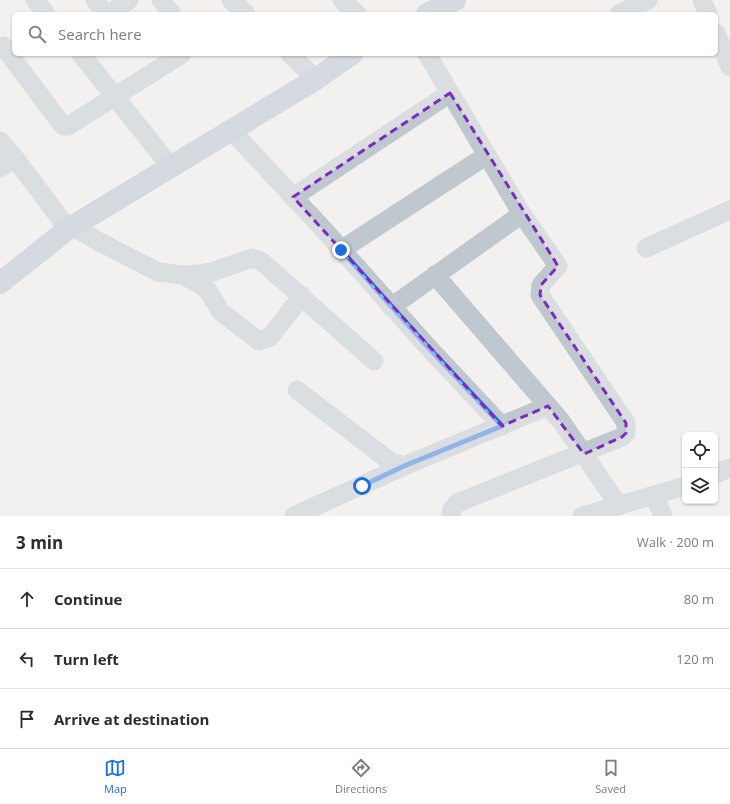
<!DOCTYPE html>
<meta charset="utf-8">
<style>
:root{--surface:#fff;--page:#f7f7f7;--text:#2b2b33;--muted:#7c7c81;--line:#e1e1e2;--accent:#1e6ddf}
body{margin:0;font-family:"Open Sans",sans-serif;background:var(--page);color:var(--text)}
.controls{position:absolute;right:12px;bottom:12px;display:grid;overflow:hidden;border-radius:6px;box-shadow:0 1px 3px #0004}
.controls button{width:36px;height:36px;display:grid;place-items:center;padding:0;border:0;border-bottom:1px solid var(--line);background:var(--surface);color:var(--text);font:20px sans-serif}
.stop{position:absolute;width:12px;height:12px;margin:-9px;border:3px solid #1e6ddf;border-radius:50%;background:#fff}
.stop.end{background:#1e6ddf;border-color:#fff;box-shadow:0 1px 4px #0008}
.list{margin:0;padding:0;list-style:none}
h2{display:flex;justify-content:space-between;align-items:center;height:52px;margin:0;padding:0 16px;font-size:17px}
h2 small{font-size:13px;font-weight:400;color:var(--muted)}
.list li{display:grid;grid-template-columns:26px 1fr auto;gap:12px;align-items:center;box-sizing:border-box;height:60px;padding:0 16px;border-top:1px solid var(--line)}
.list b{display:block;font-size:15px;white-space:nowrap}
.list em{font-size:13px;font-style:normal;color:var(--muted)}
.icon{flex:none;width:22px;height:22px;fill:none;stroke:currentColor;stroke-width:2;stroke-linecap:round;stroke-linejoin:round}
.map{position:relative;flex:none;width:730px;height:516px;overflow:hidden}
.search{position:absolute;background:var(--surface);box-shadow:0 1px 3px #0004;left:12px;right:12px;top:12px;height:44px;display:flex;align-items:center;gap:10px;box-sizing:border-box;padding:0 14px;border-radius:6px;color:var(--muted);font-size:15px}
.sheet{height:232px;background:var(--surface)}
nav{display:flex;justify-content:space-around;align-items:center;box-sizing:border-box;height:56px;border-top:1px solid var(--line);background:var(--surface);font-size:11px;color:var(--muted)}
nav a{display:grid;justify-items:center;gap:2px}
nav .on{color:var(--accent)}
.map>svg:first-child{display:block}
</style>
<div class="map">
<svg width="730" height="516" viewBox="0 0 730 516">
<rect width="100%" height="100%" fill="#f3f0f0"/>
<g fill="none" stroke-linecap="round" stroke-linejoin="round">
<g stroke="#bfc7cf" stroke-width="19">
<polyline points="35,0 46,14"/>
<polyline points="95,0 106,14"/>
<polyline points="161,0 172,14"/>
<polyline points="231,0 246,14"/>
<polyline points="342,0 357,14"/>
<polyline points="702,0 708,14"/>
<polyline points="109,14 129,0"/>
<polyline points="619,14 648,0"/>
<polyline points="716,33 730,67"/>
<polyline points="3,46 60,122 64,126 68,126 182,54"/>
<polyline points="81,54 170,166"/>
<polyline points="290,54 316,79"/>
<polyline points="427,54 522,214 558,266 541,285 540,295 626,423 626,433 622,437 457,503 451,511 451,516"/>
<polyline points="231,130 325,231 427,346 502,426"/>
<polyline points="0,141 14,157 68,229"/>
<polyline points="0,168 14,157"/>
<polyline points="293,197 450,93"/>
<polyline points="72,226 96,240 158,272 183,275 199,274 212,272 252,258 261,261 374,361"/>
<polyline points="646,248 730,210"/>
<polyline points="341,250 487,155"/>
<polyline points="183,275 207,289 221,312 259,341 270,337 302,296"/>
<polyline points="435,275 561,421 619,506"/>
<polyline points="391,307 522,214"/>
<polyline points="297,390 391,462 404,466"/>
<polyline points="715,474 730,468"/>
<polyline points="654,495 663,516"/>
<polyline points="294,516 404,466 548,406"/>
<polyline points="582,516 685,486"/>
</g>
<g stroke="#b1bfce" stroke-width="22">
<polyline points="427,14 455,0"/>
<polyline points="0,283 68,229 316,79 352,54"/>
</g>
</g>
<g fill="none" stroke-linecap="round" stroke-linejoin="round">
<polyline stroke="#1e6ddf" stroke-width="5" points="341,250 427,346 502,426 404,466 362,486"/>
</g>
<path d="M0 0H730V516H0ZM450 93 558 266 541 285 540 295 626 423V433L622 437 584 454 548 406 502 426 293 197Z" fill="#f3f0f0" fill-opacity=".55" fill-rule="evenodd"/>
<path fill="none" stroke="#7b2cbf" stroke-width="3" stroke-dasharray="8 5" stroke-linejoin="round" d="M450 93 558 266 541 285 540 295 626 423V433L622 437 584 454 548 406 502 426 293 197Z"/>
</svg>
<div class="controls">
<button><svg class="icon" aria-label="locate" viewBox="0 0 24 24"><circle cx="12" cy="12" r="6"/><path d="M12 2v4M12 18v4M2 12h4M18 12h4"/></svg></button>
<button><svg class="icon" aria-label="layers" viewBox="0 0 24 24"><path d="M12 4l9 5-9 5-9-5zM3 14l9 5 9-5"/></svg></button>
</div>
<div class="stop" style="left:362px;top:486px"></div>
<div class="stop end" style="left:341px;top:250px"></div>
<div class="search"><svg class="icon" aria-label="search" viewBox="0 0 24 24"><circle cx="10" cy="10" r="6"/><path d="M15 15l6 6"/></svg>Search here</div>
</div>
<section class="sheet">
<h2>3 min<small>Walk · 200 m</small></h2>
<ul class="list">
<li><svg class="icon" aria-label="ahead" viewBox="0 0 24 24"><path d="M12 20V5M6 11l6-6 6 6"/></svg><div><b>Continue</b></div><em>80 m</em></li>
<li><svg class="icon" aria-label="left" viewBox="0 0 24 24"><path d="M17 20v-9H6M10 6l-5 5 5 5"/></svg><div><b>Turn left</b></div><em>120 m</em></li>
<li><svg class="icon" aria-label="arrive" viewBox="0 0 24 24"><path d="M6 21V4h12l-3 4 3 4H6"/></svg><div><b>Arrive at destination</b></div></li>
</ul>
</section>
<nav>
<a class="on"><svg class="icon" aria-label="map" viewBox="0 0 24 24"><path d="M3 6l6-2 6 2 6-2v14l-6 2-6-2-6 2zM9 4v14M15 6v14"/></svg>Map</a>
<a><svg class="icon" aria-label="directions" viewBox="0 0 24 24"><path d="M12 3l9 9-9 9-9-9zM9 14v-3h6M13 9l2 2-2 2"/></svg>Directions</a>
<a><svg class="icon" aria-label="saved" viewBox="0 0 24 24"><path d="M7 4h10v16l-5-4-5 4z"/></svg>Saved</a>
</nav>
